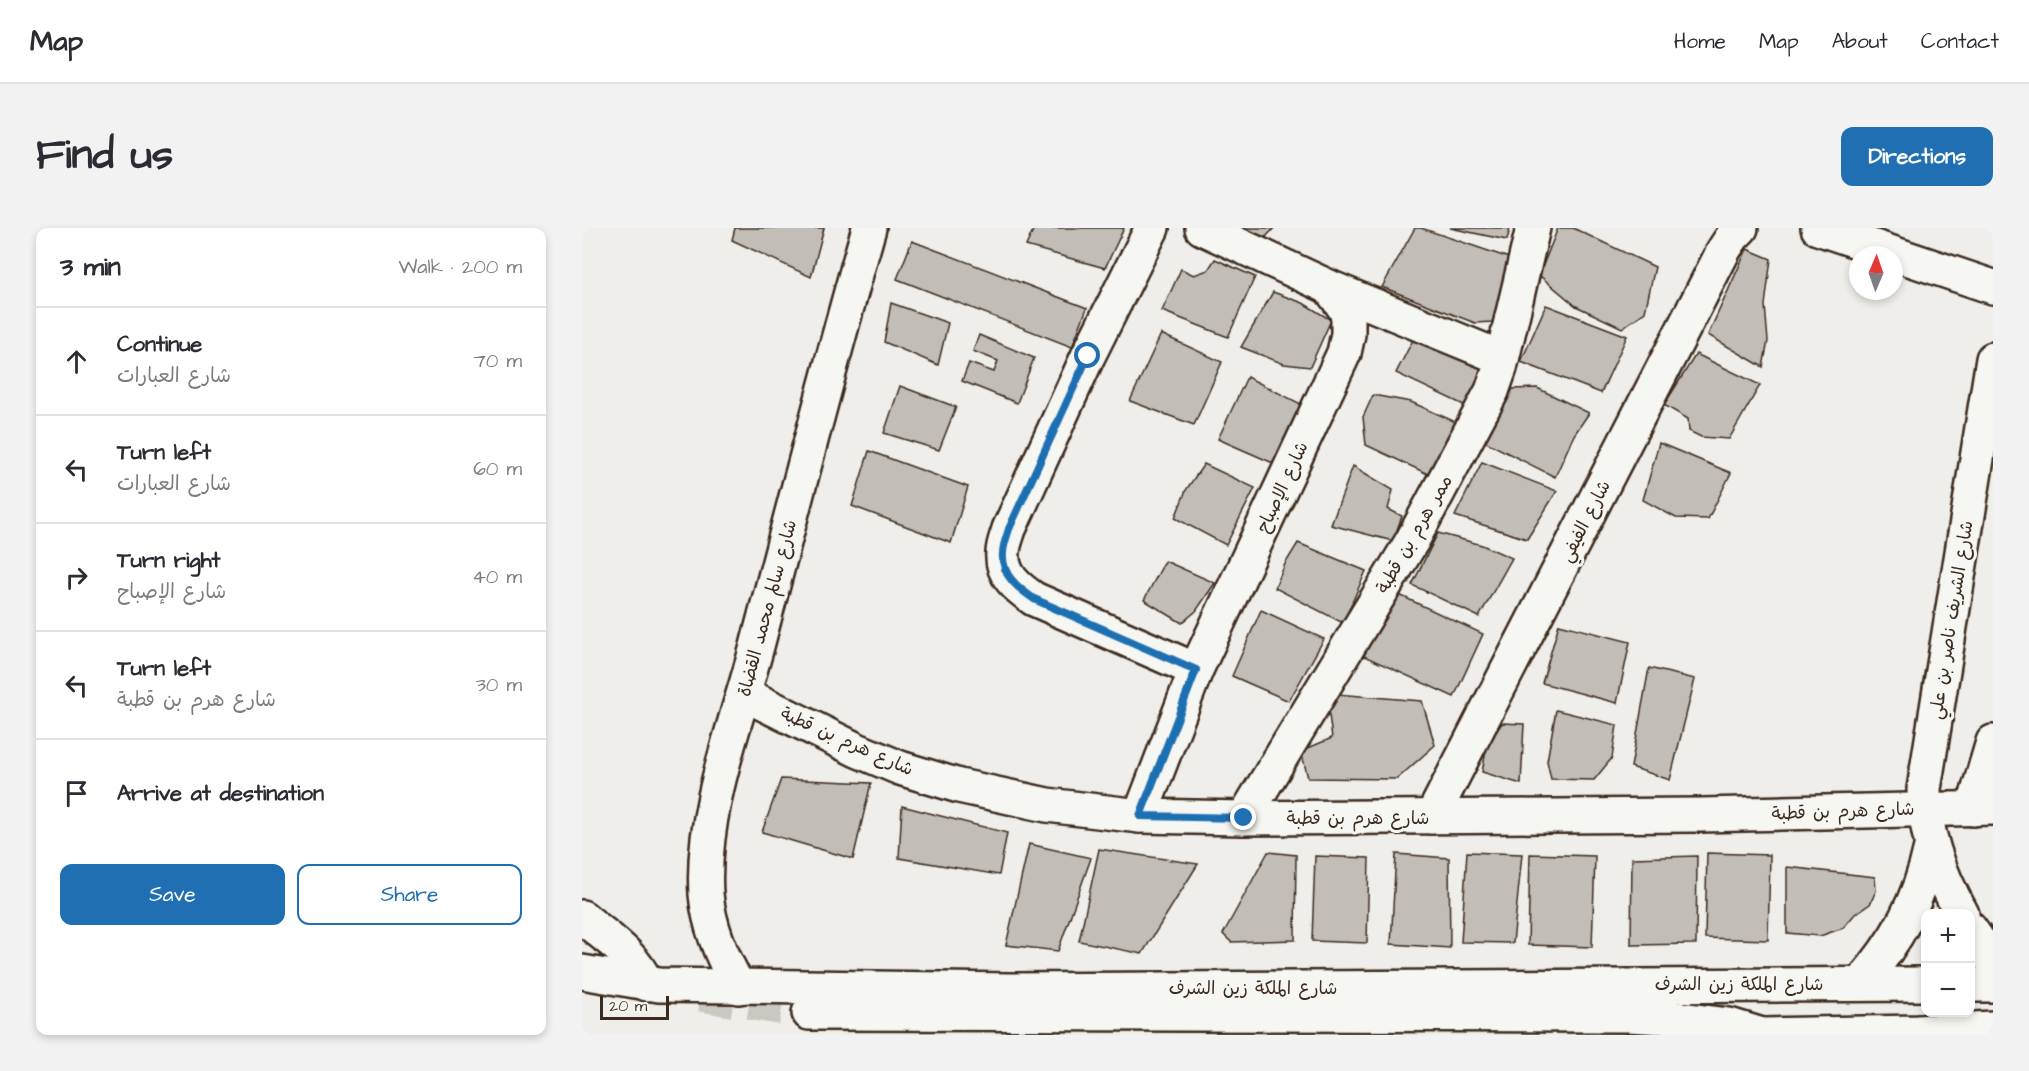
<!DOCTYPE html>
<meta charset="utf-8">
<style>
:root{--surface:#fff;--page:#f2f2f3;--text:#2b2b33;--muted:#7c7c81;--line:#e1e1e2;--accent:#1f6fb2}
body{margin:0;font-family:"Architects Daughter","Playpen Sans Arabic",sans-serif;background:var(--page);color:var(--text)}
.controls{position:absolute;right:18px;bottom:18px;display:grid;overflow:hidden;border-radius:12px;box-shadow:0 3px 9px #0003}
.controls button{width:54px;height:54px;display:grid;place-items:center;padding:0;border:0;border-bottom:2px solid var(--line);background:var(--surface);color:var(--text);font:30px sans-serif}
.compass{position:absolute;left:1267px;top:18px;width:54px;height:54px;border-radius:50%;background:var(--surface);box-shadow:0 3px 9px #0003;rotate:2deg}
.scale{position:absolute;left:18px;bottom:15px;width:69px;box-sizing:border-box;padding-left:6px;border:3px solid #3b2a1e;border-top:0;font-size:16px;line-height:21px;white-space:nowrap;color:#3b2a1e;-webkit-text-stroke:4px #f6f6f2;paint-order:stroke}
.stop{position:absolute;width:18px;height:18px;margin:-14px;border:4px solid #1f6fb2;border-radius:50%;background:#fff}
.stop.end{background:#1f6fb2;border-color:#fff;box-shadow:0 2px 6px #0008}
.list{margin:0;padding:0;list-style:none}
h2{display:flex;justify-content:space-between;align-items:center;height:78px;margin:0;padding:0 24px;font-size:26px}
h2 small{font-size:20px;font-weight:400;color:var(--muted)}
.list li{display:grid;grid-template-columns:39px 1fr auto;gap:18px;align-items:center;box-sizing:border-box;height:108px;padding:0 24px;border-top:2px solid var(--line)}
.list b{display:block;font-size:22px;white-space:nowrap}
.list p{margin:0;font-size:20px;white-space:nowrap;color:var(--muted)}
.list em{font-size:20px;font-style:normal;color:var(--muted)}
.actions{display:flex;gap:12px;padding:18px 24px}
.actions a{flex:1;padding:14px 0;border:2px solid var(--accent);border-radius:12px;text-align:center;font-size:21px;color:var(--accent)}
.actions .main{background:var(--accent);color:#fff}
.icon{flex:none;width:33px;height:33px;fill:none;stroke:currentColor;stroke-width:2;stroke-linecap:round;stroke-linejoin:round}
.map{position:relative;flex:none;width:1411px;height:807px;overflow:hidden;border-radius:12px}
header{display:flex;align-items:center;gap:36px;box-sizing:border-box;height:84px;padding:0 30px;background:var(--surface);border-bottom:2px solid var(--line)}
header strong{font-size:28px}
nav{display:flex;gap:33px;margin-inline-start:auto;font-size:21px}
.intro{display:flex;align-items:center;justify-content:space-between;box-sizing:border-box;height:144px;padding:0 36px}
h1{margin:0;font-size:42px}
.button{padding:15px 27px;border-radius:12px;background:var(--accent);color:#fff;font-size:21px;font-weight:700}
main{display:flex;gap:36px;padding:0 36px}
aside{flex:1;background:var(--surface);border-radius:12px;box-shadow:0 3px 9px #0003}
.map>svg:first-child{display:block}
</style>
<header>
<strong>Map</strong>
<nav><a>Home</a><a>Map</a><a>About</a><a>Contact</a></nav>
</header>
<div class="intro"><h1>Find us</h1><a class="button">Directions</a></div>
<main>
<aside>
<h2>3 min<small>Walk · 200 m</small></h2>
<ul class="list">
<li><svg class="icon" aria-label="ahead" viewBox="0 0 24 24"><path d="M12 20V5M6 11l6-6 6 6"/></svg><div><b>Continue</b><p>شارع العبارات</p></div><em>70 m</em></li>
<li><svg class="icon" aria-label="left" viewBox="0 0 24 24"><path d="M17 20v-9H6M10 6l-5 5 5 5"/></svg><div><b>Turn left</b><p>شارع العبارات</p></div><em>60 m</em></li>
<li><svg class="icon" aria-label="right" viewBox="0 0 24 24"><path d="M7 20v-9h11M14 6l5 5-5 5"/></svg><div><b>Turn right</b><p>شارع الإصباح</p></div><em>40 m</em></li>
<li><svg class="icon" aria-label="left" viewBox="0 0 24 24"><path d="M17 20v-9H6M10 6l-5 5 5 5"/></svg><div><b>Turn left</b><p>شارع هرم بن قطبة</p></div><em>30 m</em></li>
<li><svg class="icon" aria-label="arrive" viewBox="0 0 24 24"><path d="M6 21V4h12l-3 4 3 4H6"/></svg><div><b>Arrive at destination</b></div></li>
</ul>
<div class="actions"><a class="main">Save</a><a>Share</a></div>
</aside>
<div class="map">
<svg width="1411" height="807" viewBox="0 0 1411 807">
<rect width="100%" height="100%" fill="#efeeea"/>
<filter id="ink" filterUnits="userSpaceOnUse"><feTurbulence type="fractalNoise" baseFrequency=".0167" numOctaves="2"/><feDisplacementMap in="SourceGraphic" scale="12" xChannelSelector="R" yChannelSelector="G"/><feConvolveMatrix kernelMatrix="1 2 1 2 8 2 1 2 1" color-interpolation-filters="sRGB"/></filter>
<g filter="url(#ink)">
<g fill="#c2bdb7" stroke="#3b2a1e" stroke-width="1.5">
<polygon points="153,0 242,0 229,49 150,12"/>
<polygon points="452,0 542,0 523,40 444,18"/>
<polygon points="653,0 692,0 684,9"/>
<polygon points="833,0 839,0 930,31 922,74 910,94 893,95 800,59"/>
<polygon points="868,0 928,0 925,12"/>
<polygon points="976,0 991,0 1073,39 1063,84 1040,100 994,78 957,47"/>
<polygon points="330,13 505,80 490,119 315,51"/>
<polygon points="1165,21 1189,31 1183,77 1186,113 1181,139 1126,107"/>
<polygon points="633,31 673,49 646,109 580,83 599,41 612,47 626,42"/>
<polygon points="691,64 721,75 749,92 728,139 702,136 659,119"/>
<polygon points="309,75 366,95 356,137 302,114"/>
<polygon points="964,77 1045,108 1019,165 939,134"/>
<polygon points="835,104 909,135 886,179 814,145"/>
<polygon points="579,106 640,134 612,197 548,173"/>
<polygon points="397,107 452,130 435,175 380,153 387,135 412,144 416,133 391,123"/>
<polygon points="1114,126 1178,157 1147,211 1119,209 1107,203 1106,191 1082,177"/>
<polygon points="665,149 723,178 698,238 636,211"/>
<polygon points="318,158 374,179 357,222 302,205"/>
<polygon points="955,160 1007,185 992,207 973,249 902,213 931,161"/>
<polygon points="791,167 829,174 876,195 850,248 784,217 781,189"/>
<polygon points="1077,215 1149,245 1126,291 1094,290 1061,272"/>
<polygon points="287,223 386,259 369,315 270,278"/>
<polygon points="900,234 975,263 945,311 873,288"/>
<polygon points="622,236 673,260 644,317 593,290 604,262"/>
<polygon points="771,238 811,262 806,281 820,288 811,313 749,297"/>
<polygon points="856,305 900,317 930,330 897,389 830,357"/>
<polygon points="716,315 784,343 761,395 693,360 703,336"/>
<polygon points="583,333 633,355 614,383 600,395 562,372"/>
<polygon points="811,364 901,406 872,469 782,428"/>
<polygon points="679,382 742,411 707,473 650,448"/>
<polygon points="977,396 1048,414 1035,475 960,455"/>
<polygon points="1067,440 1113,451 1088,552 1049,539"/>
<polygon points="754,466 840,473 853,517 815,551 726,550 719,523 750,510 746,479"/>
<polygon points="974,482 1035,497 1030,530 1012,552 969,551 965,533"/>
<polygon points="920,495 942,496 939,556 900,544 905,517"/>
<polygon points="199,551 289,555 271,631 180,604"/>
<polygon points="320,578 425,605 417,647 317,630"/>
<polygon points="447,616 509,630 476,723 424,717"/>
<polygon points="517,621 616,636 560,726 497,713"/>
<polygon points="686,624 714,627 713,712 649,714 641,706"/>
<polygon points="885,624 940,626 931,715 879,714"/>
<polygon points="1125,625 1188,627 1186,712 1123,710"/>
<polygon points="814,626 867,630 868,720 809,716"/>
<polygon points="948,626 1013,628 1010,719 946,717"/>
<polygon points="733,628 787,630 785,715 730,713"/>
<polygon points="1115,628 1114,716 1049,717 1050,630"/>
<polygon points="1205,639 1293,649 1294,663 1288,676 1273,686 1261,700 1238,708 1205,705"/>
</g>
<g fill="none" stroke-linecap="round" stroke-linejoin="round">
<polyline stroke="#cbc7c1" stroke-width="33" stroke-dasharray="33 16" stroke-linecap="butt" points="119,767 227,785"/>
<defs>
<g id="minor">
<path d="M570 0 506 128 427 301C425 308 421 317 421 325 419 347 436 360 452 371L614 442"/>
<polyline points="1236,0 1411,59"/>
<polyline points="747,59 920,130"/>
<polyline points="162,466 275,522 318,540 377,558 465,577 558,588 662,590 1119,587 1411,580"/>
<polyline points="1391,581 1411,514"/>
<polyline points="558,588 614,442 762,125 766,106 766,91 764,82 747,59 620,0"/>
<polyline points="850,589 1143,20 1151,8 1159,0"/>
<polyline points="662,590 830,313 910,163 918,140 951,0"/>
<path d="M1380 686C1358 647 1342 605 1342 561L1411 131"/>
<polyline points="1388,701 1411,734"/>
<path d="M1278 756C1315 713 1337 674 1349 619"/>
<path d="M157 759C140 730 127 700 124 666 119 584 153 499 174 422 211 281 247 140 287 0"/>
</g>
<g id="major">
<path d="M0 689C25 710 51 725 65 756"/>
<polyline points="0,744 77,757 428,762 1344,756"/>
<polyline points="1388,757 1411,757"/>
<polyline points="1182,807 1335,804 1411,800"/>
</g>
<polyline id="highway" points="227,785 1046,787 1083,789 1147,797 1180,807"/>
</defs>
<use href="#minor" stroke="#3b2a1e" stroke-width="38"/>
<use href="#major" stroke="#3b2a1e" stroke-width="38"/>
<use href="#highway" stroke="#3b2a1e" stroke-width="38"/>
<use href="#minor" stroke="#f6f6f2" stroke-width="33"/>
<use href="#major" stroke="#f6f6f2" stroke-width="33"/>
<use href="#highway" stroke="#f6f6f2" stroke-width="33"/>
</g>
</g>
<g fill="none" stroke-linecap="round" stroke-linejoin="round" filter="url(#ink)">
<path stroke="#1f6fb2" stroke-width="8" d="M506 128 427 301C425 308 421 317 421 325 419 347 436 360 452 371L614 442 558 588 662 590"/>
</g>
<g text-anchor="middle" stroke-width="6" stroke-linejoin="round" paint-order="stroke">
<g font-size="18" fill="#3b2a1e" stroke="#f6f6f2">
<text transform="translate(700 259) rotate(-65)" y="6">شارع الإصباح</text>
<text transform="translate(1003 293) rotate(-63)" y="6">شارع الفيفي</text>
<text transform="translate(832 306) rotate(-60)" y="6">ممر هرم بن قطبة</text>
<text transform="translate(185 380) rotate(-75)" y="6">شارع سالم محمد القضاة</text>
<text transform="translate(1369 392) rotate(-81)" y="6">شارع الشريف ناصر بن علي</text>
<text transform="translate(265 513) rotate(24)" y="6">شارع هرم بن قطبة</text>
<text transform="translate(1261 583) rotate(-2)" y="6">شارع هرم بن قطبة</text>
<text x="776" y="596">شارع هرم بن قطبة</text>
<text x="1157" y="762">شارع الملكة زين الشرف</text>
<text x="671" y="766">شارع الملكة زين الشرف</text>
</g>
</g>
</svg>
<div class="controls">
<button>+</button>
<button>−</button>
</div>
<svg class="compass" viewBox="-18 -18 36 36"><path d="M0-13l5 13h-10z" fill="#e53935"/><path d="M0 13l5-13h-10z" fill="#7c7c81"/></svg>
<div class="scale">20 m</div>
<div class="stop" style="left:506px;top:128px"></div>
<div class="stop end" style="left:662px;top:590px"></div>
</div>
</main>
